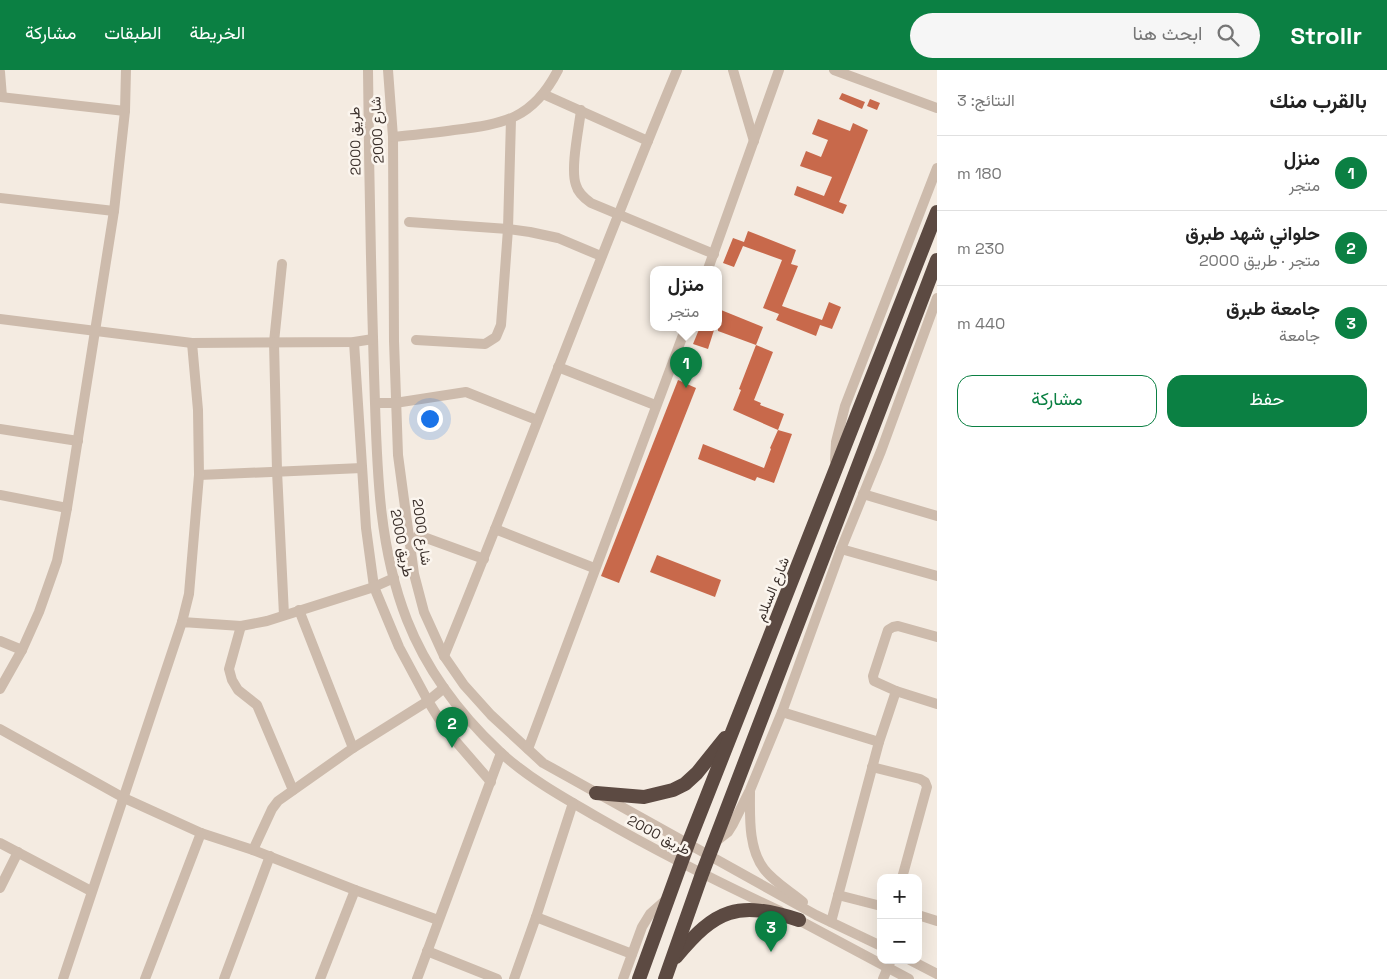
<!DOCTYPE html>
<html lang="ar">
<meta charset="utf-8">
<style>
:root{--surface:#fff;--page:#f6f6f6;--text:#222;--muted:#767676;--line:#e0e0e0;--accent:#0b8043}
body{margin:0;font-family:"Space Grotesk",Vazirmatn,sans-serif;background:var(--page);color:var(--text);direction:rtl}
.controls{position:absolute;right:15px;bottom:15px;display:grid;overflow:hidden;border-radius:10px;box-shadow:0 5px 20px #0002}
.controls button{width:45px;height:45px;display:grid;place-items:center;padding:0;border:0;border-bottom:1px solid var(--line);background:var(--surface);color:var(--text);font:25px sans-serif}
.you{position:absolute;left:429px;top:348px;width:18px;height:18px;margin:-12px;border:4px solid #fff;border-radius:50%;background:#1a73e8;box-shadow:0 0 0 8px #1a73e833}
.badge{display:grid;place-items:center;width:32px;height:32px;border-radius:50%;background:var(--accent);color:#fff;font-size:16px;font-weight:700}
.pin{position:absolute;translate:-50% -41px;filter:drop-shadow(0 1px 2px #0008)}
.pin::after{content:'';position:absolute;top:26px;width:18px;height:15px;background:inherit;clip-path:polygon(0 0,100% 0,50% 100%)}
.popup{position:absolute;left:650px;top:196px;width:72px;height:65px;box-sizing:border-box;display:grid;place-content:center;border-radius:10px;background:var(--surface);filter:drop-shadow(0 1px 4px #0005);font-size:16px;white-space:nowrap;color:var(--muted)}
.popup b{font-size:19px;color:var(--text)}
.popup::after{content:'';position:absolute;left:50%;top:100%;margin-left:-10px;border:10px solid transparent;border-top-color:var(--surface)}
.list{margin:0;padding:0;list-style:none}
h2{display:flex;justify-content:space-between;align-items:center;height:65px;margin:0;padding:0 20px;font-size:21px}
h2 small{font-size:16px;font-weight:400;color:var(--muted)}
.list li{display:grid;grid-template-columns:32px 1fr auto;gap:15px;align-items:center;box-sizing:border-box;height:75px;padding:0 20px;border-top:1px solid var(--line)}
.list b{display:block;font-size:19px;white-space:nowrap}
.list p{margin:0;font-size:16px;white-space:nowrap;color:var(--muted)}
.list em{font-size:16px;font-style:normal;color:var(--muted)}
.actions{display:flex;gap:10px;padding:15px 20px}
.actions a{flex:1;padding:11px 0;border:1px solid var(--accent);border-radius:15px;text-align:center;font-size:18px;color:var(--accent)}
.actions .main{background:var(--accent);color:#fff}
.icon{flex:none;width:28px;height:28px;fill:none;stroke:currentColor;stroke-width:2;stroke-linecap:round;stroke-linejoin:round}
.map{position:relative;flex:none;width:937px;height:909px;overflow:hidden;direction:ltr}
header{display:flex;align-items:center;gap:30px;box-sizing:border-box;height:70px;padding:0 25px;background:var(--accent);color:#fff}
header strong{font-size:24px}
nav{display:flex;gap:28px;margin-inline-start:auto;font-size:18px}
.search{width:350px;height:45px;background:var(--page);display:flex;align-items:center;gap:12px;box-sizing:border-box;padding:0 18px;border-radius:28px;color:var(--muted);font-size:19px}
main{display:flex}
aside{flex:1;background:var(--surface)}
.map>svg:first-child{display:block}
</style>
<header>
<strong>Strollr</strong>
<div class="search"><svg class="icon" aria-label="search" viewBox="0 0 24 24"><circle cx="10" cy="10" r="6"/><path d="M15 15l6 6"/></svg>ابحث هنا</div>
<nav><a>الخريطة</a><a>الطبقات</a><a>مشاركة</a></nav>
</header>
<main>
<aside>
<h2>بالقرب منك<small>النتائج: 3</small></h2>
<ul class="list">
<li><span class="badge">1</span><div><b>منزل</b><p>متجر</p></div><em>180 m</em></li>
<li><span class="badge">2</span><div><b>حلواني شهد طبرق</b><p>متجر · طريق 2000</p></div><em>230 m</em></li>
<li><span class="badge">3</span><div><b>جامعة طبرق</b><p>جامعة</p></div><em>440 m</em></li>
</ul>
<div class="actions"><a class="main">حفظ</a><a>مشاركة</a></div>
</aside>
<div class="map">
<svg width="937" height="909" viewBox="0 0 937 909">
<rect width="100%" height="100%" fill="#f4ebe1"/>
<g fill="#c8694b">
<polygon points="842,23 865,32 862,39 839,29"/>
<polygon points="870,29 880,33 877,40 867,36"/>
<polygon points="818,49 850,61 853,53 868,60 839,132 847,135 843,144 794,125 797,116 824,126 832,107 800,96 806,81 821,87 828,70 812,64"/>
<polygon points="748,161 796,180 791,194 798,196 782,236 822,250 829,232 841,237 832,259 820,255 816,266 776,250 779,244 763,238 782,190 743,176 734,197 723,193 733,168 744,172"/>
<polygon points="721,240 763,257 756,275 718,261 718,248"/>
<polygon points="700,257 715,257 708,279 693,274"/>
<polygon points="756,275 773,282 754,330 761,333 760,335 784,344 778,360 733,340 741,320 739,319"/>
<polygon points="678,310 696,318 619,513 601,506"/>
<polygon points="778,360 792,364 774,413 757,407 755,411 698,389 703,374 764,398 771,379 770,378"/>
<polygon points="657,485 721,510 715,527 650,502"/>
</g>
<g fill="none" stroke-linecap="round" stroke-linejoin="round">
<g stroke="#cdbbac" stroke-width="10">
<path d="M368 0C369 101 371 202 374 303 377 386 376 471 407 550 427 601 460 644 499 681 528 708 564 728 599 748 658 782 718 812 780 841"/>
<polyline points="388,0 393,67 394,271 398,385 414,504 424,542 444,586 464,615 491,645 543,693 816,845 881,876"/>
<polyline points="733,0 754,71"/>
<polyline points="834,0 937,38"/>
<polyline points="0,2 2,27"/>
<polyline points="543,24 648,71"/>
<polyline points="0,27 125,41"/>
<path d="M581 40C579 58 570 99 576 115 578 123 584 128 591 133L714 184"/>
<path d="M393 67C413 65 434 63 454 60 504 54 533 49 558 0"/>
<polyline points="0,128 114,141"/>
<polyline points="409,152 508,159 530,162 558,168 601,186"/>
<polyline points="282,194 274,272 277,401 284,545"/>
<polyline points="708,199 779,0"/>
<polyline points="0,249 192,273 354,272 373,269"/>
<polyline points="416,270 485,274 496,267 501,255 508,159 511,49"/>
<polyline points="354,272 366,458 374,517 399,577 428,631 446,660 491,712"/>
<polyline points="558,297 655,335"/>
<polyline points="376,333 395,333 466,322 537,350"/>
<polyline points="0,359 78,371"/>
<polyline points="835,391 836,372 845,336 937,98"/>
<polyline points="199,405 362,398"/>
<polyline points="863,424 937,446"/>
<polyline points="0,425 67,438"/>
<polyline points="495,459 594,498"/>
<polyline points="418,465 484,489"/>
<polyline points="841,479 937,506"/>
<polyline points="299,540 353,678"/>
<polyline points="182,552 189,524 199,405 198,340 192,273"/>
<polyline points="241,556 229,599 232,610 238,620 257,635 293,720"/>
<polyline points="0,571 22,580"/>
<path d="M444 586C524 392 596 194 677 0"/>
<polyline points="0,619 22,580 39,542 57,491 67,438 114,141 125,41 126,0"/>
<polyline points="896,621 874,611 873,606 888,560 893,557 898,556 937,567"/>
<polyline points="782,642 879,672 831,852"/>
<polyline points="0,659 124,728 201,763 253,780 355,820 438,850"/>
<polyline points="879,672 896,621 937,634"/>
<polyline points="528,679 686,257"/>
<polyline points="872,697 920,709 925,712 927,717 902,808"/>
<path d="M750 722C750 746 748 778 764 799 774 812 790 821 803 832"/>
<polyline points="715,772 728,762 733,754 750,720 782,642 841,479 881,381 937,228"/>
<polyline points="0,773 91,821"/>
<polyline points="253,780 272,739 278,731 353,678 428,631 444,618"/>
<polyline points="0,818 18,782"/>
<polyline points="838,825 881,836"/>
<polyline points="918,845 937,851"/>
<polyline points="536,847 632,884"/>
<polyline points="793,847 909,909"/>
<polyline points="427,881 497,909"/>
<polyline points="910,890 937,904"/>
<polyline points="63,909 182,552 241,556 267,551 374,517 394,508"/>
<polyline points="145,909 201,763"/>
<polyline points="224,909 270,786"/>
<polyline points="320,909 355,820"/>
<polyline points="417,909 501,683"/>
<polyline points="514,909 536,847 573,733"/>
<polyline points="623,909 642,857 650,844 668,828"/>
<polyline points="883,909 891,890"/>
</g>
<g stroke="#5c4a42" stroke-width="14">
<polyline points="596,723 644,727 673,720 685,714 697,703 725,668"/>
<path d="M676 887C716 839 737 830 799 850"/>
<polyline points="639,909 688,774 937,142"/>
<polyline points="665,909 702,804 937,190"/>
</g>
</g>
<g text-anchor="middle" stroke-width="5" stroke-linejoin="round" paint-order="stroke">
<g font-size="14" fill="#3b302b" stroke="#fbf5ee">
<text transform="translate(377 60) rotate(-93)" y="5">شارع 2000</text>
<text transform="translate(355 71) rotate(-91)" y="5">طريق 2000</text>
<text transform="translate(422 462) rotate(82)" y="5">شارع 2000</text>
<text transform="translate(402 473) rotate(79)" y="5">طريق 2000</text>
<text transform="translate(772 519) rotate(-68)" y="5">شارع السلام</text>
<text transform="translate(659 765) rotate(28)" y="5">طريق 2000</text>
</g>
</g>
</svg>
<div class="controls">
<button>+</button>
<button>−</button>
</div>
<div class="you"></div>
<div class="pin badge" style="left:686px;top:318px">1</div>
<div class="popup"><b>منزل</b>متجر</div>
<div class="pin badge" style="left:452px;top:678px">2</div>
<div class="pin badge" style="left:771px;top:882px">3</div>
</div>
</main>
